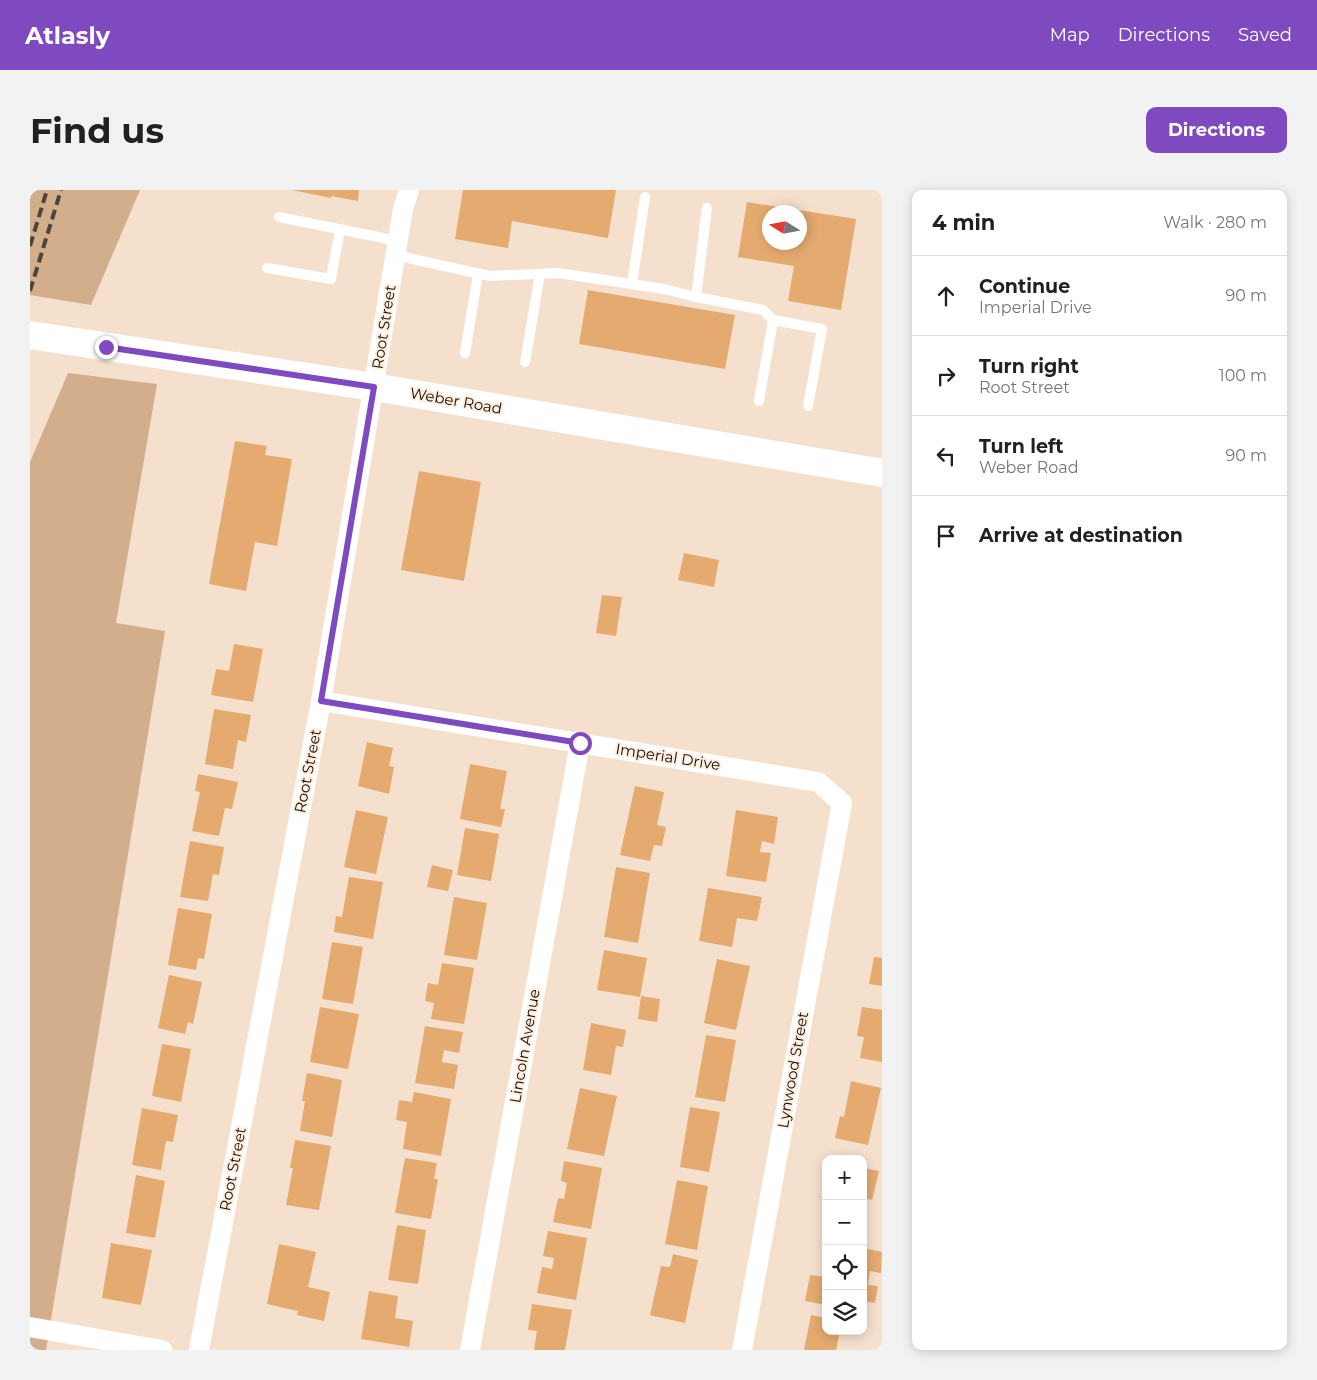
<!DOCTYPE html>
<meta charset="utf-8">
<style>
:root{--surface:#fff;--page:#f2f2f2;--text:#202124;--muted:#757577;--line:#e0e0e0;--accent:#7f49c0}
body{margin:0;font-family:Montserrat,sans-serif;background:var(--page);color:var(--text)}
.controls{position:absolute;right:15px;bottom:15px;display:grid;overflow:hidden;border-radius:10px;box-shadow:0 2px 12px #0003}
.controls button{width:45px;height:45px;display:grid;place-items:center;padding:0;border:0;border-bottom:1px solid var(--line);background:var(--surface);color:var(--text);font:25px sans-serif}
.compass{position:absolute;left:732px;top:15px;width:45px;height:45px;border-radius:50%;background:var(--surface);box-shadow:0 2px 12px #0003;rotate:281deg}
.stop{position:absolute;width:15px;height:15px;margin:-11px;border:4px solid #7f49c0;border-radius:50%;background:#fff}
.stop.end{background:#7f49c0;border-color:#fff;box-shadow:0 1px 5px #0008}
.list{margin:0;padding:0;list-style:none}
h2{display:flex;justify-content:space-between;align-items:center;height:65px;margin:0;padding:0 20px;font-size:21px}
h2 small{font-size:16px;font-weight:400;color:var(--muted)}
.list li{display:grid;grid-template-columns:32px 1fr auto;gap:15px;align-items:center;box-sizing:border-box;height:80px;padding:0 20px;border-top:1px solid var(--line)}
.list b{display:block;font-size:19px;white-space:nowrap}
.list p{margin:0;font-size:16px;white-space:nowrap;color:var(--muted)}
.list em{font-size:16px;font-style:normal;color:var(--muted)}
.icon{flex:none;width:28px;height:28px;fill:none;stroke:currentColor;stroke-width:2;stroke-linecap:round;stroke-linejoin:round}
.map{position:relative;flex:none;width:852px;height:1160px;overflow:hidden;border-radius:10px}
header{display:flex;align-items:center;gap:30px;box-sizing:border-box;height:70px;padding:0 25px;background:var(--accent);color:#fff}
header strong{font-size:24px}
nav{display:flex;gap:28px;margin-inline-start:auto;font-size:18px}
.intro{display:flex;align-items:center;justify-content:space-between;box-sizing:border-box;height:120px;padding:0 30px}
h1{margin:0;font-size:35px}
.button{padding:12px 22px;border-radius:10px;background:var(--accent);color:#fff;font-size:18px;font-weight:700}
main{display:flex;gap:30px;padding:0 30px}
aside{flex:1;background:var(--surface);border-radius:10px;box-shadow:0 2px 12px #0003}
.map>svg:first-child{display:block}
</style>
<header>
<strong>Atlasly</strong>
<nav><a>Map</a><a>Directions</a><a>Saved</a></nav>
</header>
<div class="intro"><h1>Find us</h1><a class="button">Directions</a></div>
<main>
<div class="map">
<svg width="852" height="1160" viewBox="0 0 852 1160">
<rect width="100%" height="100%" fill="#f5e0cd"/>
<g fill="#d2ae8c">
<polygon points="0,0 110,0 61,115 0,105"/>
<polygon points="38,183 127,194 86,433 135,441 16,1160 0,1160 0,272"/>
</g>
<g fill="#e4aa70" fill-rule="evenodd">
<polygon points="262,0 329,0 328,11 301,6 301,8"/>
<polygon points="433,0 586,0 578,48 482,31 478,58 425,49"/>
<path d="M717 12 826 29 811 120 758 111 764 76 708 67ZM739 22H769V52H739Z"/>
<polygon points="558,100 705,125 695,179 549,154"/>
<polygon points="205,251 237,256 235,265 262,269 247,356 225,352 216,401 179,394"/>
<polygon points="389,281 451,292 434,391 371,380"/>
<polygon points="654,363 689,370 684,397 648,390"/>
<polygon points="572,405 592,407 586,446 566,443"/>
<polygon points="204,454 233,459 223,512 181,505 186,479 199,481"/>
<polygon points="184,519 221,525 216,552 208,550 203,579 175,574"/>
<polygon points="337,552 363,558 359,576 364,577 359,604 328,596"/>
<polygon points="440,574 477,581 470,619 475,619 471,637 430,629"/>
<polygon points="168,584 208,592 202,619 195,618 189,646 162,641 170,602 165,601"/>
<polygon points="605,596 634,602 627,635 636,637 632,656 624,655 620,671 590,665"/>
<polygon points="326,620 358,627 346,684 314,677"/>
<polygon points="706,620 748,627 744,654 732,651 730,662 741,663 736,692 696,686"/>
<polygon points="435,638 469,644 461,691 427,685"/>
<polygon points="160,651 194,657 189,685 183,684 178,711 150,707"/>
<polygon points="402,675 423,680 418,701 397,697"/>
<polygon points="586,677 620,683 608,753 574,747"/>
<polygon points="319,687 353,692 343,749 304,742 306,726 312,727"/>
<polygon points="678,698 732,707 727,731 707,728 702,757 669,751"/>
<polygon points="424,707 457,713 447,770 414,765"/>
<polygon points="148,718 182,724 174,769 168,768 166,780 138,775"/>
<polygon points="302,752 333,757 323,814 292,809"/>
<polygon points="574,760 617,768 610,807 567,800"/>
<polygon points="844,767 852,768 852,796 839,794"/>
<polygon points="687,769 720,776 706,840 674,833"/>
<polygon points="412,773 444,778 434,834 401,829 404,813 395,811 398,793 408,795"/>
<polygon points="139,785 172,792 163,834 158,832 155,844 128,838"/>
<polygon points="611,806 630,809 627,832 608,829"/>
<polygon points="290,817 329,824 318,879 280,872"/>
<polygon points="832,817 852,820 852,872 830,868 834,847 827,846"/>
<polygon points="561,833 596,840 593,857 586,856 581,885 553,880"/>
<polygon points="395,836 433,842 429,863 414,860 412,872 428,875 424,899 385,893"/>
<polygon points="676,845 706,850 695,912 665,907"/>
<polygon points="132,854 161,859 151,912 122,906"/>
<polygon points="277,883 312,890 302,947 270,941 275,911 272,911"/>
<polygon points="821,891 851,898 838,955 805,948 810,926 814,927"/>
<polygon points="550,898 587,906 574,966 537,959"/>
<polygon points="384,902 421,909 411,966 373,959 377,932 366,930 369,910 382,912"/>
<polygon points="660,917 690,922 679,982 650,977"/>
<polygon points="112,918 148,925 143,952 136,951 131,980 102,975"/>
<polygon points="265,950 301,956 289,1020 256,1015 263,978 260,978"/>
<polygon points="375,968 407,973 404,989 408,989 401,1029 365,1023"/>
<polygon points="534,971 572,978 561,1039 523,1032 528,1008 534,1009 537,993 531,991"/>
<polygon points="833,978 849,981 842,1010 833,1008"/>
<polygon points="106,985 135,991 125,1048 96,1043"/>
<polygon points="647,990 678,996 667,1060 635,1054"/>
<polygon points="367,1035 396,1040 388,1094 358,1090"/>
<polygon points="518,1041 557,1048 546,1110 507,1103 512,1077 522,1079 524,1068 513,1066"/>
<polygon points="81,1053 122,1060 111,1115 72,1108"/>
<polygon points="249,1054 286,1062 278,1097 300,1102 294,1131 267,1125 268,1121 237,1114"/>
<polygon points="833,1058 852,1062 851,1083 840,1081 838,1095 848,1096 845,1113 833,1111"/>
<polygon points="643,1064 668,1070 655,1133 620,1125 631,1076 640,1077"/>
<polygon points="780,1085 796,1087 796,1115 775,1111"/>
<polygon points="339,1101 368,1106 365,1128 383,1131 379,1157 331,1149"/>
<polygon points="502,1114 542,1120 535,1160 504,1160 507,1141 498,1140"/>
<polygon points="781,1125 796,1128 796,1141 810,1141 806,1160 774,1160"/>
</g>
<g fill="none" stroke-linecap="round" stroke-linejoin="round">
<g stroke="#fff" stroke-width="10">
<polyline points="249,27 368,51"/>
<polyline points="365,65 459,86 528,83 634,99 666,107 733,120 743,130 792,139 778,216"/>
<polyline points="237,78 301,89 310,39"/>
<polyline points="602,94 615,7"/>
<polyline points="666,107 677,18"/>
<polyline points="435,163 448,83"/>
<polyline points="495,172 510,84"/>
<polyline points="729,211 743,130"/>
</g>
<g stroke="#fff" stroke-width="20">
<polyline points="291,511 788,592 812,613 712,1160"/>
<polyline points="0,1137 132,1160"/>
<polyline points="169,1160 291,511 373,19 379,0"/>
<polyline points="440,1160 550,553"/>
</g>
<polyline stroke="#fff" stroke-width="28" points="0,145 344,197 852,283"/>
<g stroke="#4e443a" stroke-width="4" stroke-dasharray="10 5" stroke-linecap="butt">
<polyline points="0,56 17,0"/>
<polyline points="0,101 31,0"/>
</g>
</g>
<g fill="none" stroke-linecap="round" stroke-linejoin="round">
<polyline stroke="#7f49c0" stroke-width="6" points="76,157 344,197 291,511 550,553"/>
</g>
<g text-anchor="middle" stroke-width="4" stroke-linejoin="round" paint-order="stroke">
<g font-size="15" fill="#130c06" stroke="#ffeedf">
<text transform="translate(354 137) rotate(-81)" y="5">Root Street</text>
<text transform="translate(426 211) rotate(10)" y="5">Weber Road</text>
<text transform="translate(638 567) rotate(9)" y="5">Imperial Drive</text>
<text transform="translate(278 581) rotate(-79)" y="5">Root Street</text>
<text transform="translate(495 856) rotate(-80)" y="5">Lincoln Avenue</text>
<text transform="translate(763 880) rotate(-80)" y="5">Lynwood Street</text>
<text transform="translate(203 979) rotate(-79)" y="5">Root Street</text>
</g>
</g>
</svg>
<div class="controls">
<button>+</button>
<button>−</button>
<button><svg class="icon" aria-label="locate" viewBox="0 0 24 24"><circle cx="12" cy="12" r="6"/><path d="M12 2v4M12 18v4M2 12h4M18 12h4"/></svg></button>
<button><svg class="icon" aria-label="layers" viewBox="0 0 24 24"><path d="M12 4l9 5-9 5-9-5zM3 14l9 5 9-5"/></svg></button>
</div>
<svg class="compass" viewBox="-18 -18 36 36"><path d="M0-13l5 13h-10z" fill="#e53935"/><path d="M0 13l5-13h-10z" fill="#757577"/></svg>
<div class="stop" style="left:550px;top:553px"></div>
<div class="stop end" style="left:76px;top:157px"></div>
</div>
<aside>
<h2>4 min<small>Walk · 280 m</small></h2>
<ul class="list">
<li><svg class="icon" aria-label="ahead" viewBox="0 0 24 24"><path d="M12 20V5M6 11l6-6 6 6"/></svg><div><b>Continue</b><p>Imperial Drive</p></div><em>90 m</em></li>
<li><svg class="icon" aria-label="right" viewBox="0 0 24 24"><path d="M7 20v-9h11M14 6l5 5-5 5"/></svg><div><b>Turn right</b><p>Root Street</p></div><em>100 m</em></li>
<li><svg class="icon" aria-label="left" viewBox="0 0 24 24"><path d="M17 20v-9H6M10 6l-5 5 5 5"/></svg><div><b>Turn left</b><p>Weber Road</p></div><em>90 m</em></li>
<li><svg class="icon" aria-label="arrive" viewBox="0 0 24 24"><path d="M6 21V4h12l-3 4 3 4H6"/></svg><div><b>Arrive at destination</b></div></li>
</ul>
</aside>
</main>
